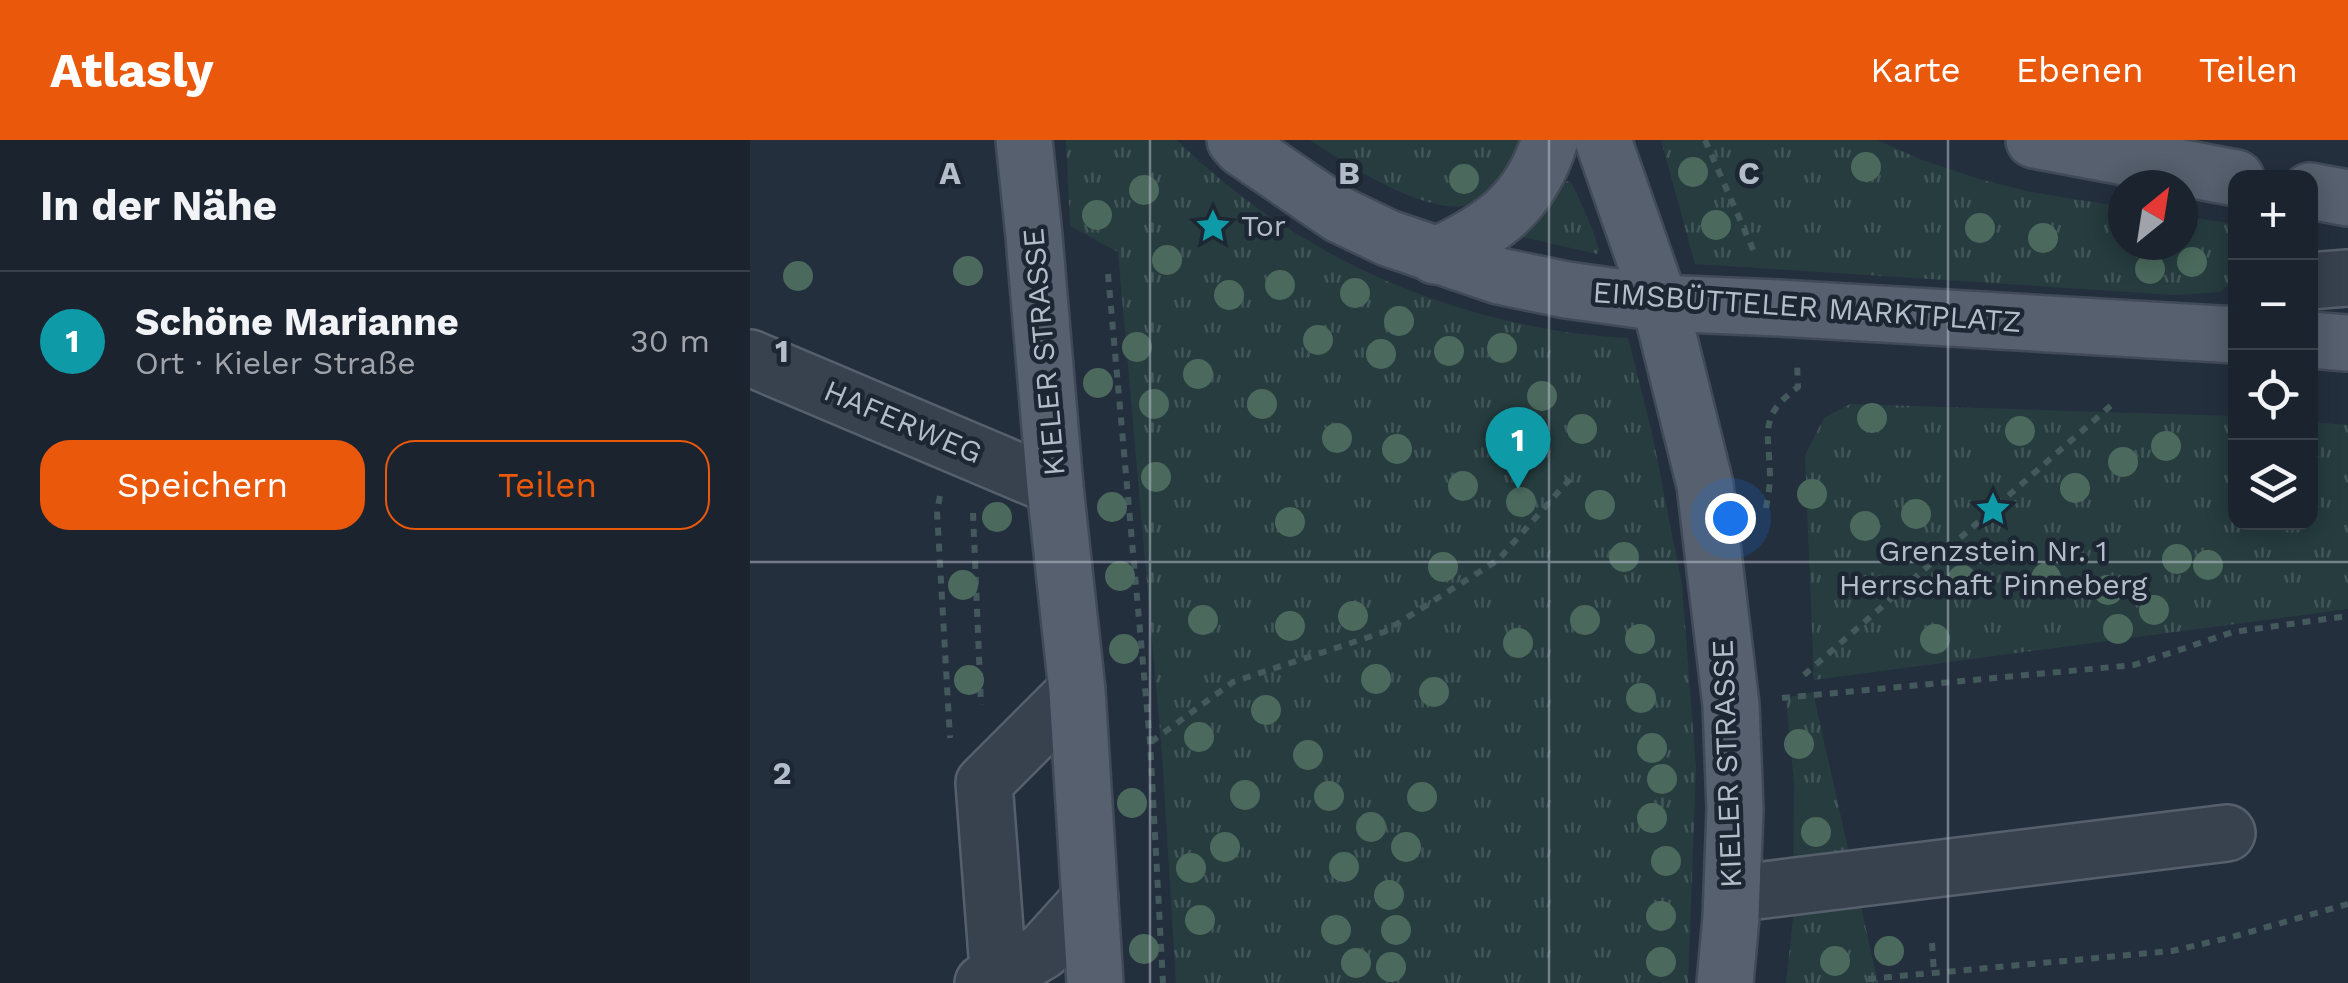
<!DOCTYPE html>
<html lang="de">
<meta charset="utf-8">
<style>
:root{--surface:#1b232e;--page:#242b36;--text:#f1f3f6;--muted:#a0a4aa;--line:#39404a;--accent:#ea580c}
body{margin:0;font-family:"Work Sans",sans-serif;background:var(--page);color:var(--text)}
.controls{position:absolute;right:30px;top:30px;display:grid;overflow:hidden;border-radius:20px;box-shadow:0 5px 25px #0003}
.controls button{width:90px;height:90px;display:grid;place-items:center;padding:0;border:0;border-bottom:2px solid var(--line);background:var(--surface);color:var(--text);font:50px sans-serif}
.compass{position:absolute;left:1358px;top:30px;width:90px;height:90px;border-radius:50%;background:var(--surface);box-shadow:0 5px 25px #0003;rotate:30deg}
.you{position:absolute;left:980px;top:378px;width:35px;height:35px;margin:-25px;border:8px solid #fff;border-radius:50%;background:#1a73e8;box-shadow:0 0 0 15px #1a73e833}
.badge{display:grid;place-items:center;width:65px;height:65px;border-radius:50%;background:var(--accent);color:#fff;font-size:32px;font-weight:700}
.pin{position:absolute;translate:-50% -82px;filter:drop-shadow(0 2px 5px #0008)}
.pin::after{content:'';position:absolute;top:52px;width:35px;height:30px;background:inherit;clip-path:polygon(0 0,100% 0,50% 100%)}
.list{margin:0;padding:0;list-style:none}
h2{display:flex;justify-content:space-between;align-items:center;height:130px;margin:0;padding:0 40px;font-size:42px}
h2 small{font-size:32px;font-weight:400;color:var(--muted)}
.list li{display:grid;grid-template-columns:65px 1fr auto;gap:30px;align-items:center;box-sizing:border-box;height:140px;padding:0 40px;border-top:2px solid var(--line)}
.list b{display:block;font-size:38px;white-space:nowrap}
.list p{margin:0;font-size:32px;white-space:nowrap;color:var(--muted)}
.list em{font-size:32px;font-style:normal;color:var(--muted)}
.actions{display:flex;gap:20px;padding:30px 40px}
.actions a{flex:1;padding:22px 0;border:2px solid var(--accent);border-radius:30px;text-align:center;font-size:35px;color:var(--accent)}
.actions .main{background:var(--accent);color:#fff}
.icon{flex:none;width:55px;height:55px;fill:none;stroke:currentColor;stroke-width:2;stroke-linecap:round;stroke-linejoin:round}
.map{position:relative;flex:none;width:1598px;height:843px;overflow:hidden}
header{display:flex;align-items:center;gap:60px;box-sizing:border-box;height:140px;padding:0 50px;background:var(--accent);color:#fff}
header strong{font-size:48px}
nav{display:flex;gap:55px;margin-inline-start:auto;font-size:35px}
main{display:flex}
aside{flex:1;background:var(--surface)}
.map>svg:first-child{display:block}
</style>
<header>
<strong>Atlasly</strong>
<nav><a>Karte</a><a>Ebenen</a><a>Teilen</a></nav>
</header>
<main>
<aside>
<h2>In der Nähe<small></small></h2>
<ul class="list">
<li><span class="badge" style="background:#0f9aa8">1</span><div><b>Schöne Marianne</b><p>Ort · Kieler Straße</p></div><em>30 m</em></li>
</ul>
<div class="actions"><a class="main">Speichern</a><a>Teilen</a></div>
</aside>
<div class="map">
<svg width="1598" height="843" viewBox="0 0 1598 843">
<defs>
<pattern id="grass-tufts" width="24" height="20" patternUnits="userSpaceOnUse" patternTransform="scale(2.5)"><rect width="24" height="20" fill="#263c3f"/><path d="M3 7l-1-3M5 7V3M7 7l1-3M15 17l-1-3M17 17v-4M19 17l1-3" fill="none" stroke="#435659"/></pattern>
</defs>
<rect width="100%" height="100%" fill="#242f3e"/>
<g fill="url(#grass-tufts)">
<path d="M316 0H427C546 118 711 189 878 198L903 298 932 445 946 629 938 843H426L412 614 368 112 320 86Z"/>
<path d="M560 0H783C776 16 767 25 754 37 746 45 736 59 725 63 682 81 595 23 560 0Z"/>
<polygon points="911,0 1127,0 1172,20 1229,39 1281,52 1373,67 1373,105 1433,105 1433,76 1479,83 1485,85 1485,141 1469,152 1426,155 945,124"/>
<path d="M817 41 821 42C832 64 842 86 849 110L847 114 769 96 787 80Z"/>
<polygon points="1100,264 1485,276 1486,382 1560,382 1561,282 1598,285 1598,469 1064,540 1055,315 1074,278"/>
<polygon points="1063,552 1128,843 1036,843 1043,779 1044,643 1036,558"/>
</g>
<g fill="none" stroke-linecap="round" stroke-linejoin="round">
<defs>
<g id="minor">
<polyline points="1560,141 1598,138"/>
<polyline points="0,218 305,347"/>
<polyline points="982,754 1477,693"/>
<polyline points="233,843 249,837 293,811 340,759"/>
<polyline points="249,843 234,643 327,550"/>
</g>
<g id="major">
<polyline points="274,0 284,96 305,347 327,550 345,843"/>
<polyline points="485,0 492,8 590,75 638,98 749,136 817,150 910,163 1029,168 1486,195"/>
<polyline points="853,0 910,163 955,345 981,565 985,669 981,777 975,843"/>
<polyline points="1284,0 1486,38"/>
<polyline points="1560,51 1598,58"/>
<path d="M685 116C743 89 780 64 800 0"/>
<polyline points="1560,200 1598,203"/>
</g>
</defs>
<use href="#minor" stroke="#565f6c" stroke-width="60"/>
<use href="#major" stroke="#414a57" stroke-width="60"/>
<g stroke="#44595c" stroke-width="6" stroke-dasharray="8 8" stroke-linecap="butt">
<polyline points="955,0 1005,114"/>
<polyline points="358,134 400,602 413,843"/>
<polyline points="190,356 187,371 200,598"/>
<path d="M1016 368C1018 357 1020 346 1020 335 1019 291 1008 277 1048 247L1047 222"/>
<polyline points="223,373 231,565"/>
<polyline points="1054,535 1365,262"/>
<polyline points="1032,558 1384,525 1483,492 1598,476"/>
<polyline points="401,602 483,542 634,492 748,420 820,339"/>
<polyline points="1182,803 1184,833"/>
<polyline points="1118,839 1422,811 1482,797 1598,764"/>
</g>
<use href="#minor" stroke="#38414e" stroke-width="55"/>
<use href="#major" stroke="#56606e" stroke-width="55"/>
</g>
<g fill="#4b6a5d">
<circle cx="1116" cy="27" r="15"/>
<circle cx="943" cy="32" r="15"/>
<circle cx="714" cy="39" r="15"/>
<circle cx="394" cy="50" r="15"/>
<circle cx="347" cy="75" r="15"/>
<circle cx="966" cy="85" r="15"/>
<circle cx="1230" cy="88" r="15"/>
<circle cx="1293" cy="98" r="15"/>
<circle cx="417" cy="120" r="15"/>
<circle cx="1442" cy="122" r="15"/>
<circle cx="1400" cy="129" r="15"/>
<circle cx="218" cy="131" r="15"/>
<circle cx="48" cy="136" r="15"/>
<circle cx="530" cy="145" r="15"/>
<circle cx="605" cy="153" r="15"/>
<circle cx="479" cy="155" r="15"/>
<circle cx="649" cy="181" r="15"/>
<circle cx="568" cy="200" r="15"/>
<circle cx="387" cy="207" r="15"/>
<circle cx="752" cy="208" r="15"/>
<circle cx="699" cy="211" r="15"/>
<circle cx="631" cy="214" r="15"/>
<circle cx="448" cy="234" r="15"/>
<circle cx="348" cy="243" r="15"/>
<circle cx="792" cy="256" r="15"/>
<circle cx="404" cy="264" r="15"/>
<circle cx="512" cy="264" r="15"/>
<circle cx="1122" cy="278" r="15"/>
<circle cx="832" cy="289" r="15"/>
<circle cx="1270" cy="291" r="15"/>
<circle cx="587" cy="298" r="15"/>
<circle cx="1416" cy="306" r="15"/>
<circle cx="647" cy="309" r="15"/>
<circle cx="1373" cy="322" r="15"/>
<circle cx="406" cy="337" r="15"/>
<circle cx="713" cy="346" r="15"/>
<circle cx="1325" cy="348" r="15"/>
<circle cx="1062" cy="354" r="15"/>
<circle cx="771" cy="362" r="15"/>
<circle cx="850" cy="365" r="15"/>
<circle cx="362" cy="367" r="15"/>
<circle cx="1166" cy="374" r="15"/>
<circle cx="247" cy="377" r="15"/>
<circle cx="540" cy="382" r="15"/>
<circle cx="1115" cy="386" r="15"/>
<circle cx="874" cy="417" r="15"/>
<circle cx="1427" cy="419" r="15"/>
<circle cx="1458" cy="425" r="15"/>
<circle cx="693" cy="427" r="15"/>
<circle cx="370" cy="436" r="15"/>
<circle cx="1296" cy="438" r="15"/>
<circle cx="1212" cy="440" r="15"/>
<circle cx="213" cy="445" r="15"/>
<circle cx="1358" cy="450" r="15"/>
<circle cx="1404" cy="470" r="15"/>
<circle cx="603" cy="476" r="15"/>
<circle cx="453" cy="480" r="15"/>
<circle cx="835" cy="480" r="15"/>
<circle cx="540" cy="486" r="15"/>
<circle cx="1368" cy="489" r="15"/>
<circle cx="890" cy="499" r="15"/>
<circle cx="1185" cy="499" r="15"/>
<circle cx="768" cy="503" r="15"/>
<circle cx="374" cy="509" r="15"/>
<circle cx="626" cy="539" r="15"/>
<circle cx="219" cy="540" r="15"/>
<circle cx="684" cy="552" r="15"/>
<circle cx="891" cy="558" r="15"/>
<circle cx="516" cy="570" r="15"/>
<circle cx="449" cy="597" r="15"/>
<circle cx="1049" cy="604" r="15"/>
<circle cx="902" cy="608" r="15"/>
<circle cx="558" cy="615" r="15"/>
<circle cx="912" cy="639" r="15"/>
<circle cx="495" cy="655" r="15"/>
<circle cx="579" cy="656" r="15"/>
<circle cx="672" cy="657" r="15"/>
<circle cx="382" cy="663" r="15"/>
<circle cx="902" cy="678" r="15"/>
<circle cx="621" cy="687" r="15"/>
<circle cx="1066" cy="692" r="15"/>
<circle cx="475" cy="707" r="15"/>
<circle cx="656" cy="707" r="15"/>
<circle cx="916" cy="721" r="15"/>
<circle cx="594" cy="727" r="15"/>
<circle cx="441" cy="728" r="15"/>
<circle cx="639" cy="755" r="15"/>
<circle cx="911" cy="776" r="15"/>
<circle cx="450" cy="780" r="15"/>
<circle cx="586" cy="790" r="15"/>
<circle cx="646" cy="790" r="15"/>
<circle cx="394" cy="809" r="15"/>
<circle cx="1139" cy="811" r="15"/>
<circle cx="1085" cy="821" r="15"/>
<circle cx="911" cy="822" r="15"/>
<circle cx="606" cy="823" r="15"/>
<circle cx="641" cy="827" r="15"/>
</g>
<path fill="none" stroke="#b4bcc9" stroke-width="2.5" stroke-opacity="0.55" d="M400 0V843M799 0V843M1198 0V843M0 422H1598"/>
<defs>
<symbol id="sight-bare" viewBox="-9 -9 18 18"><path d="M0-6L1.8-2.2L6-1.7L2.9 1.2L3.7 5.4L0 3.3L-3.7 5.4L-2.9 1.2L-6-1.7L-1.8-2.2Z" fill="#0f9aa8" stroke="#1d2633" stroke-width="2.5" paint-order="stroke"/></symbol>
</defs>
<g fill-rule="evenodd">
<use href="#sight-bare" x="438" y="61" width="50" height="50"/>
<use href="#sight-bare" x="1218" y="344" width="50" height="50"/>
</g>
<g text-anchor="middle" stroke-width="9" stroke-linejoin="round" paint-order="stroke">
<g font-size="30" fill="#b4bcc9" stroke="#1d2633" text-anchor="start">
<text x="491" y="96">Tor</text>
<text x="1243" y="421" text-anchor="middle">Grenzstein Nr. 1<tspan x="1243" dy="34">Herrschaft Pinneberg</tspan></text>
</g>
<g font-size="30" fill="#b4bcc9" stroke="#1d2633">
<text transform="translate(1057 167) rotate(4)" y="10">EIMSBÜTTELER MARKTPLATZ</text>
<text transform="translate(294 212) rotate(-95)" y="10">KIELER STRASSE</text>
<text transform="translate(153 282) rotate(23)" y="10">HAFERWEG</text>
<text transform="translate(977 624) rotate(-92)" y="10">KIELER STRASSE</text>
</g>
</g>
<g font-size="32" text-anchor="middle" font-weight="bold" fill="#b4bcc9" stroke="#1d2633" stroke-width="9" stroke-linejoin="round" paint-order="stroke">
<text x="200" y="44">A</text>
<text x="599" y="44">B</text>
<text x="999" y="44">C</text>
<text x="32" y="222">1</text>
<text x="32" y="644">2</text>
</g>
</svg>
<div class="controls">
<button>+</button>
<button>−</button>
<button><svg class="icon" aria-label="locate" viewBox="0 0 24 24"><circle cx="12" cy="12" r="6"/><path d="M12 2v4M12 18v4M2 12h4M18 12h4"/></svg></button>
<button><svg class="icon" aria-label="layers" viewBox="0 0 24 24"><path d="M12 4l9 5-9 5-9-5zM3 14l9 5 9-5"/></svg></button>
</div>
<svg class="compass" viewBox="-18 -18 36 36"><path d="M0-13l5 13h-10z" fill="#e53935"/><path d="M0 13l5-13h-10z" fill="#a0a4aa"/></svg>
<div class="you"></div>
<div class="pin badge" style="left:768px;top:349px;background:#0f9aa8">1</div>
</div>
</main>
